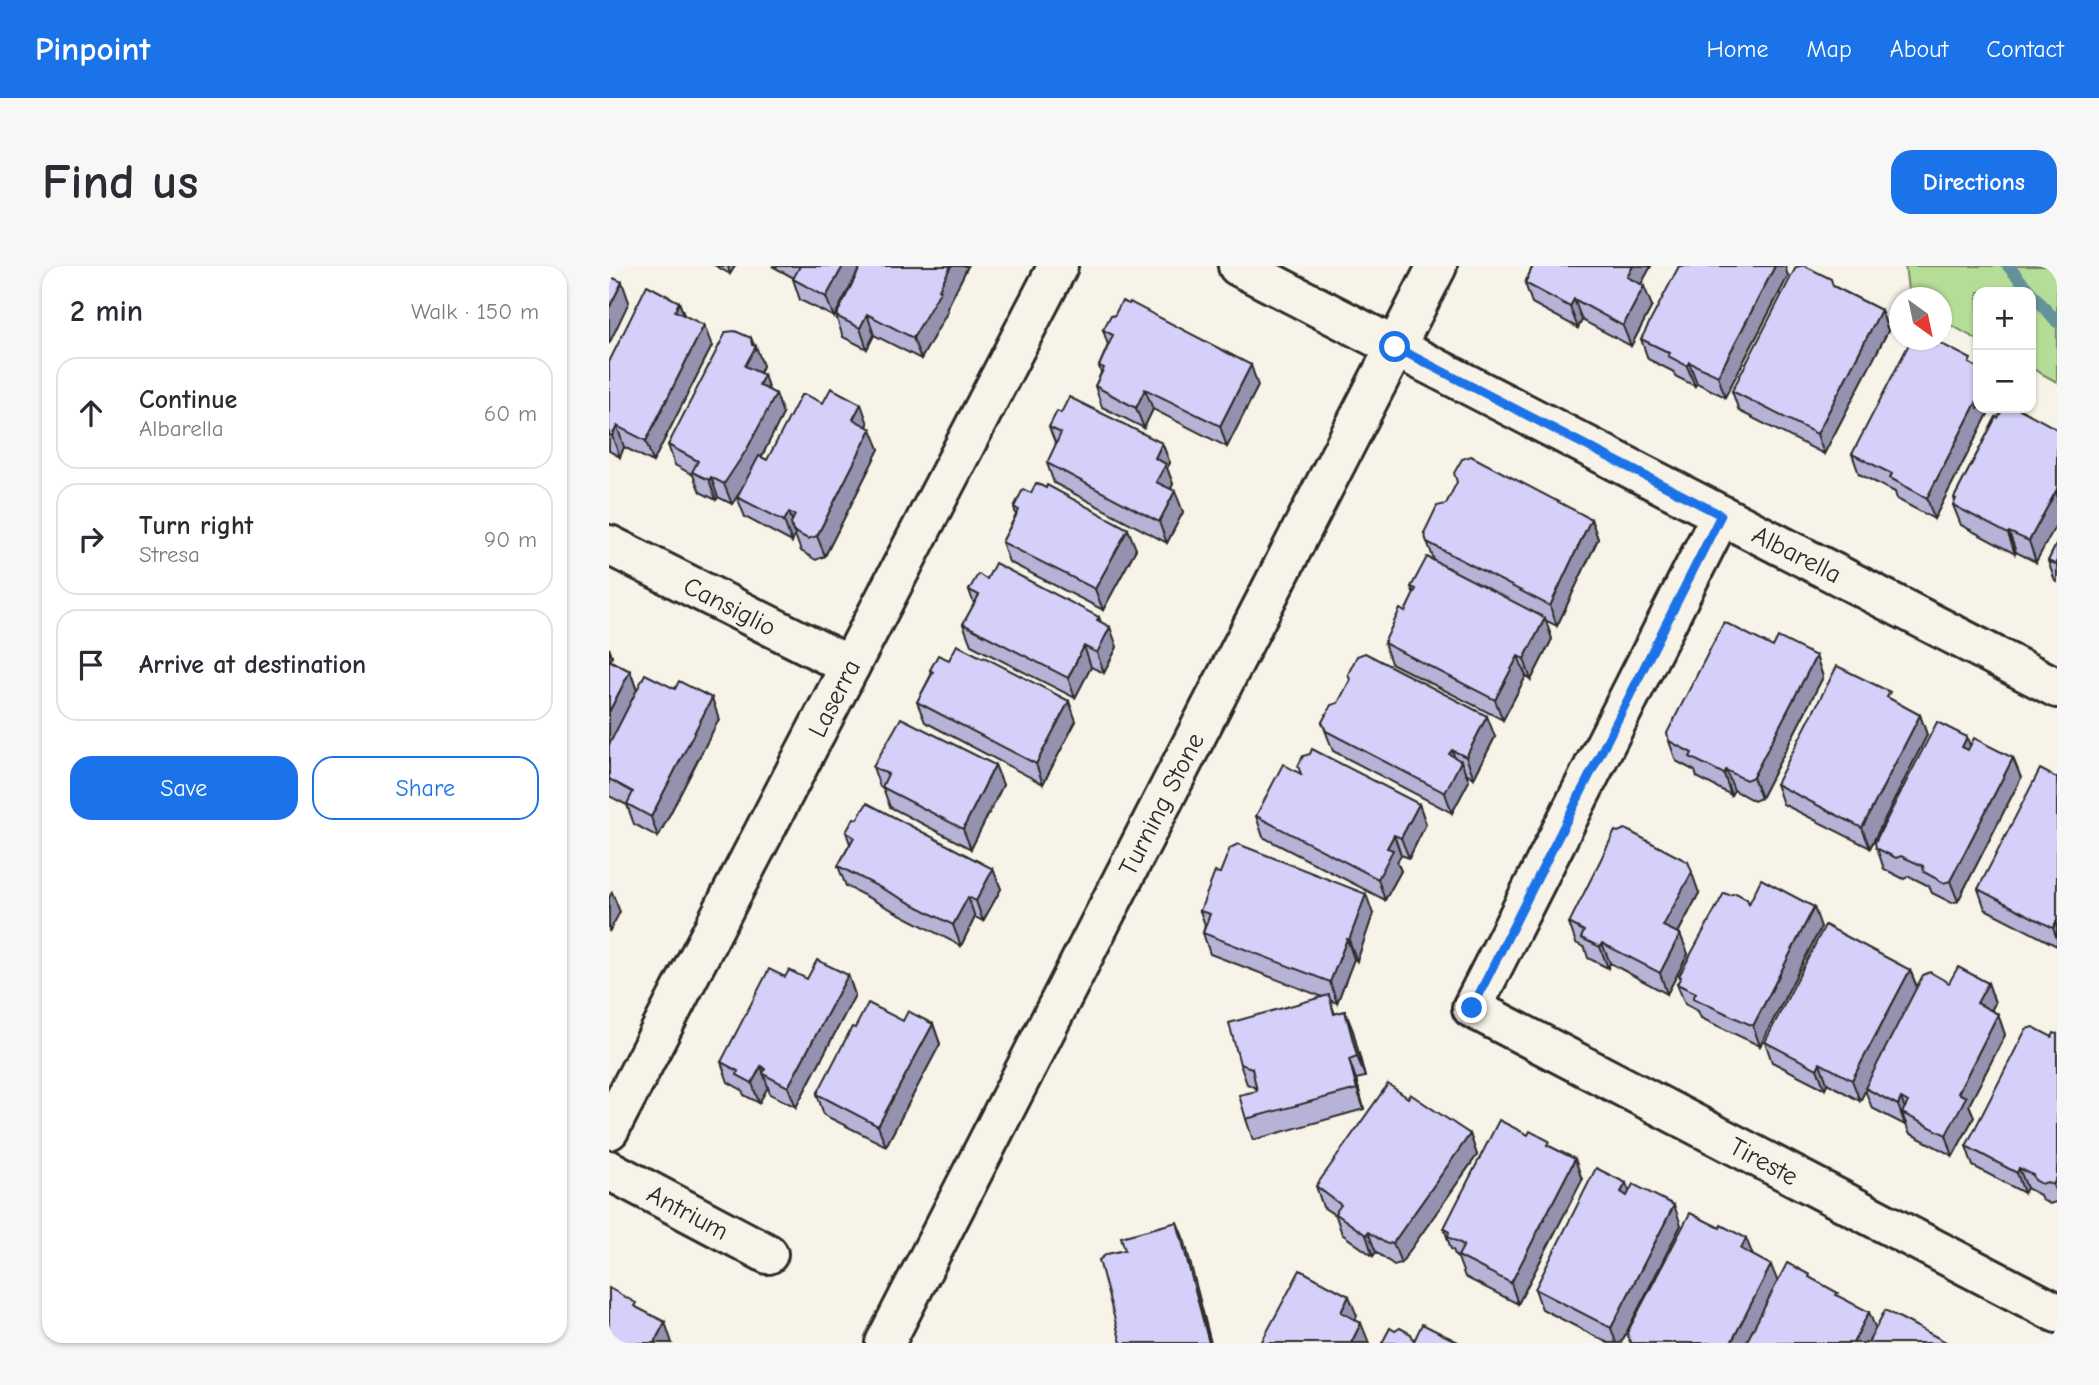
<!DOCTYPE html>
<meta charset="utf-8">
<style>
:root{--surface:#fff;--page:#f7f7f7;--text:#2b2b33;--muted:#7c7c81;--line:#e1e1e2;--accent:#1a73e8}
body{margin:0;font-family:"Comic Neue",sans-serif;background:var(--page);color:var(--text)}
.controls{position:absolute;right:21px;top:21px;display:grid;overflow:hidden;border-radius:14px;box-shadow:0 2px 5px #0004}
.controls button{width:63px;height:63px;display:grid;place-items:center;padding:0;border:0;border-bottom:2px solid var(--line);background:var(--surface);color:var(--text);font:35px sans-serif}
.compass{position:absolute;left:1280px;top:21px;width:63px;height:63px;border-radius:50%;background:var(--surface);box-shadow:0 2px 5px #0004;rotate:147deg}
.stop{position:absolute;width:21px;height:21px;margin:-16px;border:5px solid #1a73e8;border-radius:50%;background:#fff}
.stop.end{background:#1a73e8;border-color:#fff;box-shadow:0 2px 7px #0008}
.list{margin:0;padding:0;list-style:none}
h2{display:flex;justify-content:space-between;align-items:center;height:91px;margin:0;padding:0 28px;font-size:30px}
h2 small{font-size:23px;font-weight:400;color:var(--muted)}
.list li{display:grid;grid-template-columns:46px 1fr auto;gap:21px;align-items:center;box-sizing:border-box;height:112px;margin:0 14px 14px;padding:0 14px;border:2px solid var(--line);border-radius:21px}
.list b{display:block;font-size:26px;white-space:nowrap}
.list p{margin:0;font-size:23px;white-space:nowrap;color:var(--muted)}
.list em{font-size:23px;font-style:normal;color:var(--muted)}
.actions{display:flex;gap:14px;padding:21px 28px}
.actions a{flex:1;padding:16px 0;border:2px solid var(--accent);border-radius:21px;text-align:center;font-size:24px;color:var(--accent)}
.actions .main{background:var(--accent);color:#fff}
.icon{flex:none;width:38px;height:38px;fill:none;stroke:currentColor;stroke-width:2;stroke-linecap:round;stroke-linejoin:round}
.map{position:relative;flex:none;width:1448px;height:1077px;overflow:hidden;border-radius:21px}
header{display:flex;align-items:center;gap:42px;box-sizing:border-box;height:98px;padding:0 35px;background:var(--accent);color:#fff}
header strong{font-size:33px}
nav{display:flex;gap:38px;margin-inline-start:auto;font-size:24px}
.intro{display:flex;align-items:center;justify-content:space-between;box-sizing:border-box;height:168px;padding:0 42px}
h1{margin:0;font-size:49px}
.button{padding:18px 32px;border-radius:21px;background:var(--accent);color:#fff;font-size:24px;font-weight:700}
main{display:flex;gap:42px;padding:0 42px}
aside{flex:1;background:var(--surface);border-radius:21px;box-shadow:0 2px 5px #0004}
.map>svg:first-child{display:block}
</style>
<header>
<strong>Pinpoint</strong>
<nav><a>Home</a><a>Map</a><a>About</a><a>Contact</a></nav>
</header>
<div class="intro"><h1>Find us</h1><a class="button">Directions</a></div>
<main>
<aside>
<h2>2 min<small>Walk · 150 m</small></h2>
<ul class="list">
<li><svg class="icon" aria-label="ahead" viewBox="0 0 24 24"><path d="M12 20V5M6 11l6-6 6 6"/></svg><div><b>Continue</b><p>Albarella</p></div><em>60 m</em></li>
<li><svg class="icon" aria-label="right" viewBox="0 0 24 24"><path d="M7 20v-9h11M14 6l5 5-5 5"/></svg><div><b>Turn right</b><p>Stresa</p></div><em>90 m</em></li>
<li><svg class="icon" aria-label="arrive" viewBox="0 0 24 24"><path d="M6 21V4h12l-3 4 3 4H6"/></svg><div><b>Arrive at destination</b></div></li>
</ul>
<div class="actions"><a class="main">Save</a><a>Share</a></div>
</aside>
<div class="map">
<svg width="1448" height="1077" viewBox="0 0 1448 1077">
<rect width="100%" height="100%" fill="#f7f3e8"/>
<filter id="ink" filterUnits="userSpaceOnUse"><feTurbulence type="fractalNoise" baseFrequency=".0143" numOctaves="2"/><feDisplacementMap in="SourceGraphic" scale="14" xChannelSelector="R" yChannelSelector="G"/><feConvolveMatrix kernelMatrix="1 2 1 2 8 2 1 2 1" color-interpolation-filters="sRGB"/></filter>
<g filter="url(#ink)">
<polygon fill="#b6dd98" stroke="#708462" stroke-width="2" points="1296,0 1448,0 1448,116 1422,102 1422,26 1369,26 1369,74 1333,54 1332,32 1300,31"/>
<g fill="none" stroke-linecap="round" stroke-linejoin="round">
<polyline stroke="#639398" stroke-width="12" points="1399,0 1448,56"/>
<defs>
<g id="minor">
<polyline points="629,0 1448,422"/>
<polyline points="1112,249 863,742 1448,1047"/>
<polyline points="0,279 241,400"/>
<polyline points="0,864 449,0"/>
<polyline points="0,904 159,988"/>
<polyline points="276,1077 828,0"/>
</g>
</defs>
<use href="#minor" stroke="#2b2b2b" stroke-width="44"/>
<use href="#minor" stroke="#f7f3e8" stroke-width="38"/>
</g>
<g fill="#b6b3d6" stroke="#2b2b2b" stroke-width="2">
<polygon points="107,0 126,0 121,8"/>
<polygon points="163,0 252,0 225,51 191,34 184,13 185,12"/>
<polygon points="252,0 359,0 338,42 339,45 312,93 265,69 258,83 234,71 227,50"/>
<polygon points="924,0 1042,0 1032,18 1043,40 1022,80 973,54 969,62 923,37 916,17"/>
<polygon points="1179,10 1116,131 1088,117 1086,120 1066,110 1065,106 1039,93 1032,73"/>
<polygon points="1224,20 1272,44 1279,65 1215,188 1130,145 1123,125"/>
<polygon points="70,36 75,49 103,80 44,196 15,181 11,191 0,185 0,96"/>
<polygon points="494,64 649,120 618,181 544,143 535,162 493,141 486,120 492,107 490,100 499,79"/>
<polygon points="142,72 154,100 151,107 155,109 160,125 167,128 174,148 152,191 158,194 214,137 259,158 258,160 270,183 216,290 207,294 192,285 186,269 183,276 136,251 128,231 131,225 123,238 109,231 107,234 91,226 84,209 66,199 59,179"/>
<polygon points="1369,142 1382,142 1325,253 1288,233 1286,226 1250,208 1243,188"/>
<polygon points="452,147 553,177 561,197 558,202 564,218 562,223 574,246 558,277 445,217 438,197 447,179 440,161"/>
<polygon points="1387,151 1427,296 1407,286 1406,288 1352,259 1344,239 1346,235 1345,232"/>
<polygon points="437,222 527,283 494,344 400,296 393,276 407,249 405,241 422,227"/>
<polygon points="982,253 989,273 948,360 936,354 943,373 922,414 917,410 894,454 782,397 775,377 796,346 805,328 802,321 825,294 815,267"/>
<polygon points="1448,277 1448,316 1446,315 1439,295"/>
<polygon points="378,313 492,357 508,381 495,407 482,401 466,432 362,379 354,358 365,338 360,324"/>
<polygon points="1164,381 1207,390 1214,411 1152,532 1145,535 1125,524 1122,529 1088,511 1086,505 1067,495 1060,475"/>
<polygon points="0,382 3,391 1,395 21,405 28,424 110,453 49,571 25,558 18,539 0,530"/>
<polygon points="340,394 467,455 434,518 316,456 308,436 322,409 321,404"/>
<polygon points="1284,435 1311,449 1318,469 1261,582 1174,538 1167,518"/>
<polygon points="713,456 886,471 865,512 857,507 860,515 843,547 724,485"/>
<polygon points="1361,479 1404,492 1412,512 1349,635 1343,637 1323,627 1320,620 1300,610 1295,613 1275,603 1266,576"/>
<polygon points="386,499 394,519 362,583 281,541 274,522 271,521 264,501"/>
<polygon points="691,507 810,538 817,558 800,592 792,589 788,596 792,605 776,634 654,571 647,550"/>
<polygon points="1448,512 1448,680 1376,643 1369,623"/>
<polygon points="237,566 384,603 392,623 374,655 366,651 352,680 237,620 229,600 241,578"/>
<polygon points="1090,627 1069,667 1071,668 1079,688 1058,728 1001,697 999,702 979,692 976,682 967,677 960,657"/>
<polygon points="1140,638 1212,661 1151,780 1092,752 1089,745 1076,738 1068,718 1071,713 1070,710"/>
<polygon points="591,645 764,648 748,695 745,693 728,737 721,734 726,748 736,745 744,765 756,811 747,813 755,843 644,874 637,853 648,825 647,822 638,818 631,798 714,731 601,688 594,667 596,659"/>
<polygon points="1301,704 1308,721 1340,717 1379,717 1386,737 1382,745 1389,748 1396,769 1360,839 1365,851 1344,890 1300,867 1297,858 1296,859 1263,842 1256,824 1251,835 1218,817 1216,823 1163,796 1156,776"/>
<polygon points="239,709 246,729 187,841 161,828 159,821 150,837 135,829 133,824 119,816 112,796 176,711 198,713"/>
<polygon points="294,755 324,758 331,778 277,880 215,849 208,828"/>
<polygon points="1448,768 1448,937 1446,936 1441,938 1433,934 1431,929 1418,922 1415,927 1364,900 1357,880 1443,771"/>
<polygon points="799,832 861,868 868,889 792,997 785,999 767,986 764,990 733,968 727,950 714,941 707,920"/>
<polygon points="942,881 966,893 973,914 909,1038 856,1011 849,992 847,991 844,984 842,983 835,962"/>
<polygon points="1020,926 1072,959 1012,1077 999,1077 933,1043 926,1023"/>
</g>
<g fill="#9492ae" stroke="#2b2b2b" stroke-width="2">
<polygon points="119,0 126,0 121,8"/>
<polygon points="234,0 252,0 225,51 217,31"/>
<polygon points="342,0 359,0 338,42 339,45 312,93 304,72"/>
<polygon points="1024,0 1042,0 1025,31 1018,11"/>
<polygon points="1166,0 1176,0 1179,10 1116,131 1109,110"/>
<polygon points="13,16 20,36 0,78 0,42"/>
<polygon points="1035,20 1043,40 1022,80 1014,60"/>
<polygon points="965,33 973,54 969,62 961,41"/>
<polygon points="70,36 78,57 66,45"/>
<polygon points="1272,44 1279,65 1215,188 1208,168"/>
<polygon points="258,48 265,69 258,83 251,62"/>
<polygon points="95,59 103,80 44,196 37,175"/>
<polygon points="142,72 146,83 147,80 154,100 144,121 136,100"/>
<polygon points="1080,96 1088,117 1086,120 1078,100"/>
<polygon points="642,99 649,120 618,181 611,160"/>
<polygon points="155,109 162,130 150,119"/>
<polygon points="536,123 544,143 535,162 527,142"/>
<polygon points="167,128 174,148 146,204 123,238 115,218"/>
<polygon points="1369,133 1369,142 1382,142 1325,253 1318,232"/>
<polygon points="252,138 259,158 252,173 244,153"/>
<polygon points="8,160 15,181 11,191 3,170"/>
<polygon points="262,163 270,183 216,290 208,270"/>
<polygon points="553,177 561,197 558,202 564,218 555,236 547,216 546,192"/>
<polygon points="102,211 109,231 107,234 100,214"/>
<polygon points="1448,223 1448,257 1427,296 1420,275"/>
<polygon points="566,225 574,246 558,277 550,256"/>
<polygon points="180,246 187,266 184,265 186,269 183,276 175,255"/>
<polygon points="982,253 989,273 948,360 941,340"/>
<polygon points="519,263 527,283 494,344 486,323"/>
<polygon points="1400,266 1407,286 1406,288 1399,268"/>
<polygon points="490,351 497,369 501,361 508,381 495,407 488,387 488,354"/>
<polygon points="936,352 943,373 922,414 915,393"/>
<polygon points="475,380 482,401 466,432 459,412"/>
<polygon points="0,382 3,391 0,397"/>
<polygon points="909,390 917,410 894,454 886,434"/>
<polygon points="1207,390 1214,411 1152,532 1144,511"/>
<polygon points="21,405 28,425 0,480 0,446"/>
<polygon points="103,432 110,453 49,571 42,551"/>
<polygon points="460,435 467,455 434,518 427,498"/>
<polygon points="1311,449 1318,469 1261,582 1253,562"/>
<polygon points="878,450 886,471 865,512 857,491"/>
<polygon points="1358,471 1365,491 1353,481"/>
<polygon points="843,484 849,501 852,495 860,515 843,547 836,527 840,488"/>
<polygon points="1404,492 1412,512 1349,635 1341,615"/>
<polygon points="386,499 394,519 362,583 354,563"/>
<polygon points="1117,504 1125,524 1122,529 1115,508"/>
<polygon points="810,538 817,558 800,592 792,572"/>
<polygon points="785,569 792,589 788,596 792,605 776,634 769,613 778,582"/>
<polygon points="1079,596 1090,627 1062,680 1054,660"/>
<polygon points="384,603 392,623 374,655 367,635"/>
<polygon points="3,626 11,646 0,666 0,632"/>
<polygon points="757,628 764,648 748,695 740,674"/>
<polygon points="359,631 366,651 352,680 344,659"/>
<polygon points="1205,641 1212,661 1151,780 1144,760"/>
<polygon points="1448,654 1448,673 1444,662"/>
<polygon points="1071,668 1079,688 1058,728 1051,707"/>
<polygon points="738,673 745,693 728,737 721,716"/>
<polygon points="993,677 1001,697 999,702 991,681"/>
<polygon points="1301,704 1309,724 1251,835 1243,814"/>
<polygon points="239,709 246,729 187,841 179,821"/>
<polygon points="1379,717 1386,737 1375,758 1368,737"/>
<polygon points="736,745 744,765 756,811 748,790"/>
<polygon points="1389,748 1396,769 1360,839 1365,851 1344,890 1337,869 1349,827"/>
<polygon points="324,758 331,778 277,880 269,860"/>
<polygon points="740,793 747,813 755,843 748,823"/>
<polygon points="1211,797 1218,817 1216,823 1208,803"/>
<polygon points="152,800 159,821 150,837 143,817"/>
<polygon points="1292,832 1298,849 1293,847 1297,858 1296,859 1289,839"/>
<polygon points="861,868 868,889 792,997 784,977"/>
<polygon points="966,893 973,914 909,1038 902,1017"/>
<polygon points="1410,902 1418,922 1415,927 1408,907"/>
<polygon points="1448,911 1448,930 1444,919"/>
<polygon points="1017,917 1025,938 1012,926"/>
<polygon points="1065,939 1072,959 1012,1077 1007,1077 1002,1062"/>
<polygon points="568,956 576,976 602,1077 600,1077"/>
<polygon points="759,966 767,986 764,990 757,969"/>
<polygon points="1137,972 1145,992 1132,983"/>
<polygon points="1162,999 1170,1019 1140,1077 1122,1077"/>
<polygon points="740,1030 748,1050 740,1067 732,1046"/>
<polygon points="1260,1046 1268,1066 1262,1077 1244,1077"/>
<polygon points="56,1056 63,1077 45,1077"/>
<polygon points="752,1057 760,1077 742,1077"/>
</g>
<g fill="#d4d0f9" stroke="#2b2b2b" stroke-width="2">
<polygon points="191,0 234,0 217,31 184,13"/>
<polygon points="252,0 342,0 330,23 332,24 304,72 258,48 251,62 227,50"/>
<polygon points="924,0 1024,0 1018,11 1035,20 1014,60 965,33 961,41 916,17"/>
<polygon points="1070,0 1166,0 1109,110 1080,96 1078,100 1059,90 1061,87 1032,73"/>
<polygon points="1191,0 1196,0 1222,13 1224,20 1272,44 1208,168 1123,125 1187,1"/>
<polygon points="0,10 13,16 0,42"/>
<polygon points="38,19 70,36 66,45 95,59 37,175 8,160 3,170 0,168 0,96"/>
<polygon points="513,35 520,38 521,36 642,99 611,160 536,123 527,142 486,120 495,102 490,100 504,69 494,64 502,49 505,50"/>
<polygon points="126,65 142,72 143,79 147,80 136,100 155,109 150,119 167,128 138,183 115,218 102,211 100,214 83,206 89,195 59,179 117,66"/>
<polygon points="1302,74 1315,74 1327,80 1329,76 1362,93 1360,97 1369,102 1369,133 1318,232 1281,212 1283,208 1243,188"/>
<polygon points="222,122 252,138 244,153 262,163 208,270 199,273 184,265 182,257 186,249 180,246 175,255 128,231 150,190 158,194 192,129 197,129 214,137"/>
<polygon points="460,131 553,177 546,192 557,198 547,216 566,225 550,256 438,197 452,167 440,161 448,145 452,147"/>
<polygon points="1394,142 1409,142 1448,163 1448,223 1420,275 1400,266 1399,268 1344,239 1347,233 1345,232 1387,151 1389,152"/>
<polygon points="862,190 982,253 941,340 818,276 815,267 828,240 837,238 848,216 845,207 853,193"/>
<polygon points="427,217 437,222 438,219 519,263 486,323 393,276 410,244 405,241 414,223 422,227"/>
<polygon points="1448,277 1448,299 1439,295"/>
<polygon points="818,291 936,352 915,393 909,390 886,434 775,377 791,343 796,346 807,323 802,321"/>
<polygon points="386,297 490,351 488,354 501,361 488,387 475,380 459,412 354,358 370,329 360,324 369,308 378,313"/>
<polygon points="1115,356 1164,381 1169,371 1207,390 1144,511 1137,514 1117,504 1115,508 1081,491 1083,487 1060,475 1058,467"/>
<polygon points="348,379 374,392 375,391 460,435 427,498 308,436 324,406 321,404 329,389 340,394"/>
<polygon points="756,387 878,450 857,491 843,484 840,488 852,495 836,527 717,465 713,456 722,439 729,437 741,414 739,408 748,390"/>
<polygon points="0,394 21,405 0,446"/>
<polygon points="1228,400 1281,426 1278,431 1311,449 1253,562 1167,518"/>
<polygon points="36,408 66,423 70,415 103,432 42,551 18,538 24,526 0,513 0,479"/>
<polygon points="292,452 386,499 354,563 273,521 279,508 264,501"/>
<polygon points="1328,456 1358,471 1353,481 1359,484 1365,472 1404,492 1341,615 1335,617 1315,606 1314,600 1292,590 1287,592 1267,582 1266,576"/>
<polygon points="703,483 810,538 792,572 785,569 778,582 784,584 769,613 647,550 674,498 692,508 689,500 694,490 701,488"/>
<polygon points="1431,503 1448,512 1448,654 1444,662 1369,623"/>
<polygon points="258,537 384,603 367,635 359,631 344,659 229,600 245,571 237,566 245,552 248,553"/>
<polygon points="1016,563 1079,596 1083,606 1054,660 1071,668 1051,707 993,677 991,681 972,672 975,665 960,657 1006,565 1009,566"/>
<polygon points="629,578 757,628 740,674 738,673 721,716 594,667 601,648 591,645 606,606 611,607 621,582"/>
<polygon points="1152,613 1205,641 1144,760 1084,732 1087,727 1068,718 1072,711 1070,710 1115,627 1120,629 1127,627 1138,633 1140,638"/>
<polygon points="1216,659 1301,704 1243,814 1211,797 1208,803 1156,776"/>
<polygon points="208,694 239,709 179,821 154,808 156,803 152,800 143,817 128,809 129,805 112,796 160,703 176,711 180,704 198,713"/>
<polygon points="1349,701 1379,717 1368,737 1389,748 1349,827 1357,831 1337,869 1293,847 1299,836 1292,832 1289,839 1256,822 1314,709 1321,706 1340,717"/>
<polygon points="720,729 725,748 736,745 748,790 740,793 748,823 637,853 630,829 648,825 643,802 631,798 620,757"/>
<polygon points="259,737 294,755 299,745 324,758 269,860 208,828 243,761 246,762"/>
<polygon points="1424,761 1443,771 1445,767 1448,768 1448,911 1444,919 1438,916 1433,918 1426,914 1424,909 1410,902 1408,907 1357,880 1417,763"/>
<polygon points="779,818 799,832 801,828 861,868 784,977 778,978 759,966 757,969 726,947 732,939 707,920"/>
<polygon points="890,854 919,869 921,865 940,875 938,879 966,893 902,1017 849,990 855,979 839,971 840,966 835,962"/>
<polygon points="987,902 1017,917 1012,926 1018,930 1024,918 1065,939 1002,1062 926,1023"/>
<polygon points="1081,947 1111,962 1112,959 1137,972 1132,983 1162,999 1122,1077 1023,1077 1021,1076 1018,1067"/>
<polygon points="568,956 600,1077 512,1077 490,994 498,988 516,984 512,971"/>
<polygon points="1178,997 1201,1009 1200,1011 1229,1027 1227,1029 1260,1046 1244,1077 1137,1077"/>
<polygon points="691,1004 740,1030 732,1046 752,1057 742,1077 652,1077"/>
<polygon points="0,1022 27,1037 25,1040 56,1056 45,1077 0,1077"/>
<polygon points="1276,1044 1339,1077 1259,1077"/>
<polygon points="813,1058 851,1077 773,1077 781,1062 786,1065 791,1062 802,1068 805,1075"/>
</g>
</g>
<g fill="none" stroke-linecap="round" stroke-linejoin="round" filter="url(#ink)">
<polyline stroke="#1a73e8" stroke-width="9" points="786,81 1112,249 863,742"/>
</g>
<g text-anchor="middle" stroke-width="5" stroke-linejoin="round" paint-order="stroke">
<g font-size="26" fill="#2b2b2b" stroke="#f7f3e8">
<text transform="translate(1188 288) rotate(27)" y="9">Albarella</text>
<text transform="translate(121 340) rotate(27)" y="9">Cansiglio</text>
<text transform="translate(225 432) rotate(-63)" y="9">Laserra</text>
<text transform="translate(552 538) rotate(-63)" y="9">Turning Stone</text>
<text transform="translate(1155 895) rotate(28)" y="9">Tireste</text>
<text transform="translate(79 946) rotate(28)" y="9">Antrium</text>
</g>
</g>
</svg>
<div class="controls">
<button>+</button>
<button>−</button>
</div>
<svg class="compass" viewBox="-18 -18 36 36"><path d="M0-13l5 13h-10z" fill="#e53935"/><path d="M0 13l5-13h-10z" fill="#7c7c81"/></svg>
<div class="stop" style="left:786px;top:81px"></div>
<div class="stop end" style="left:863px;top:742px"></div>
</div>
</main>
